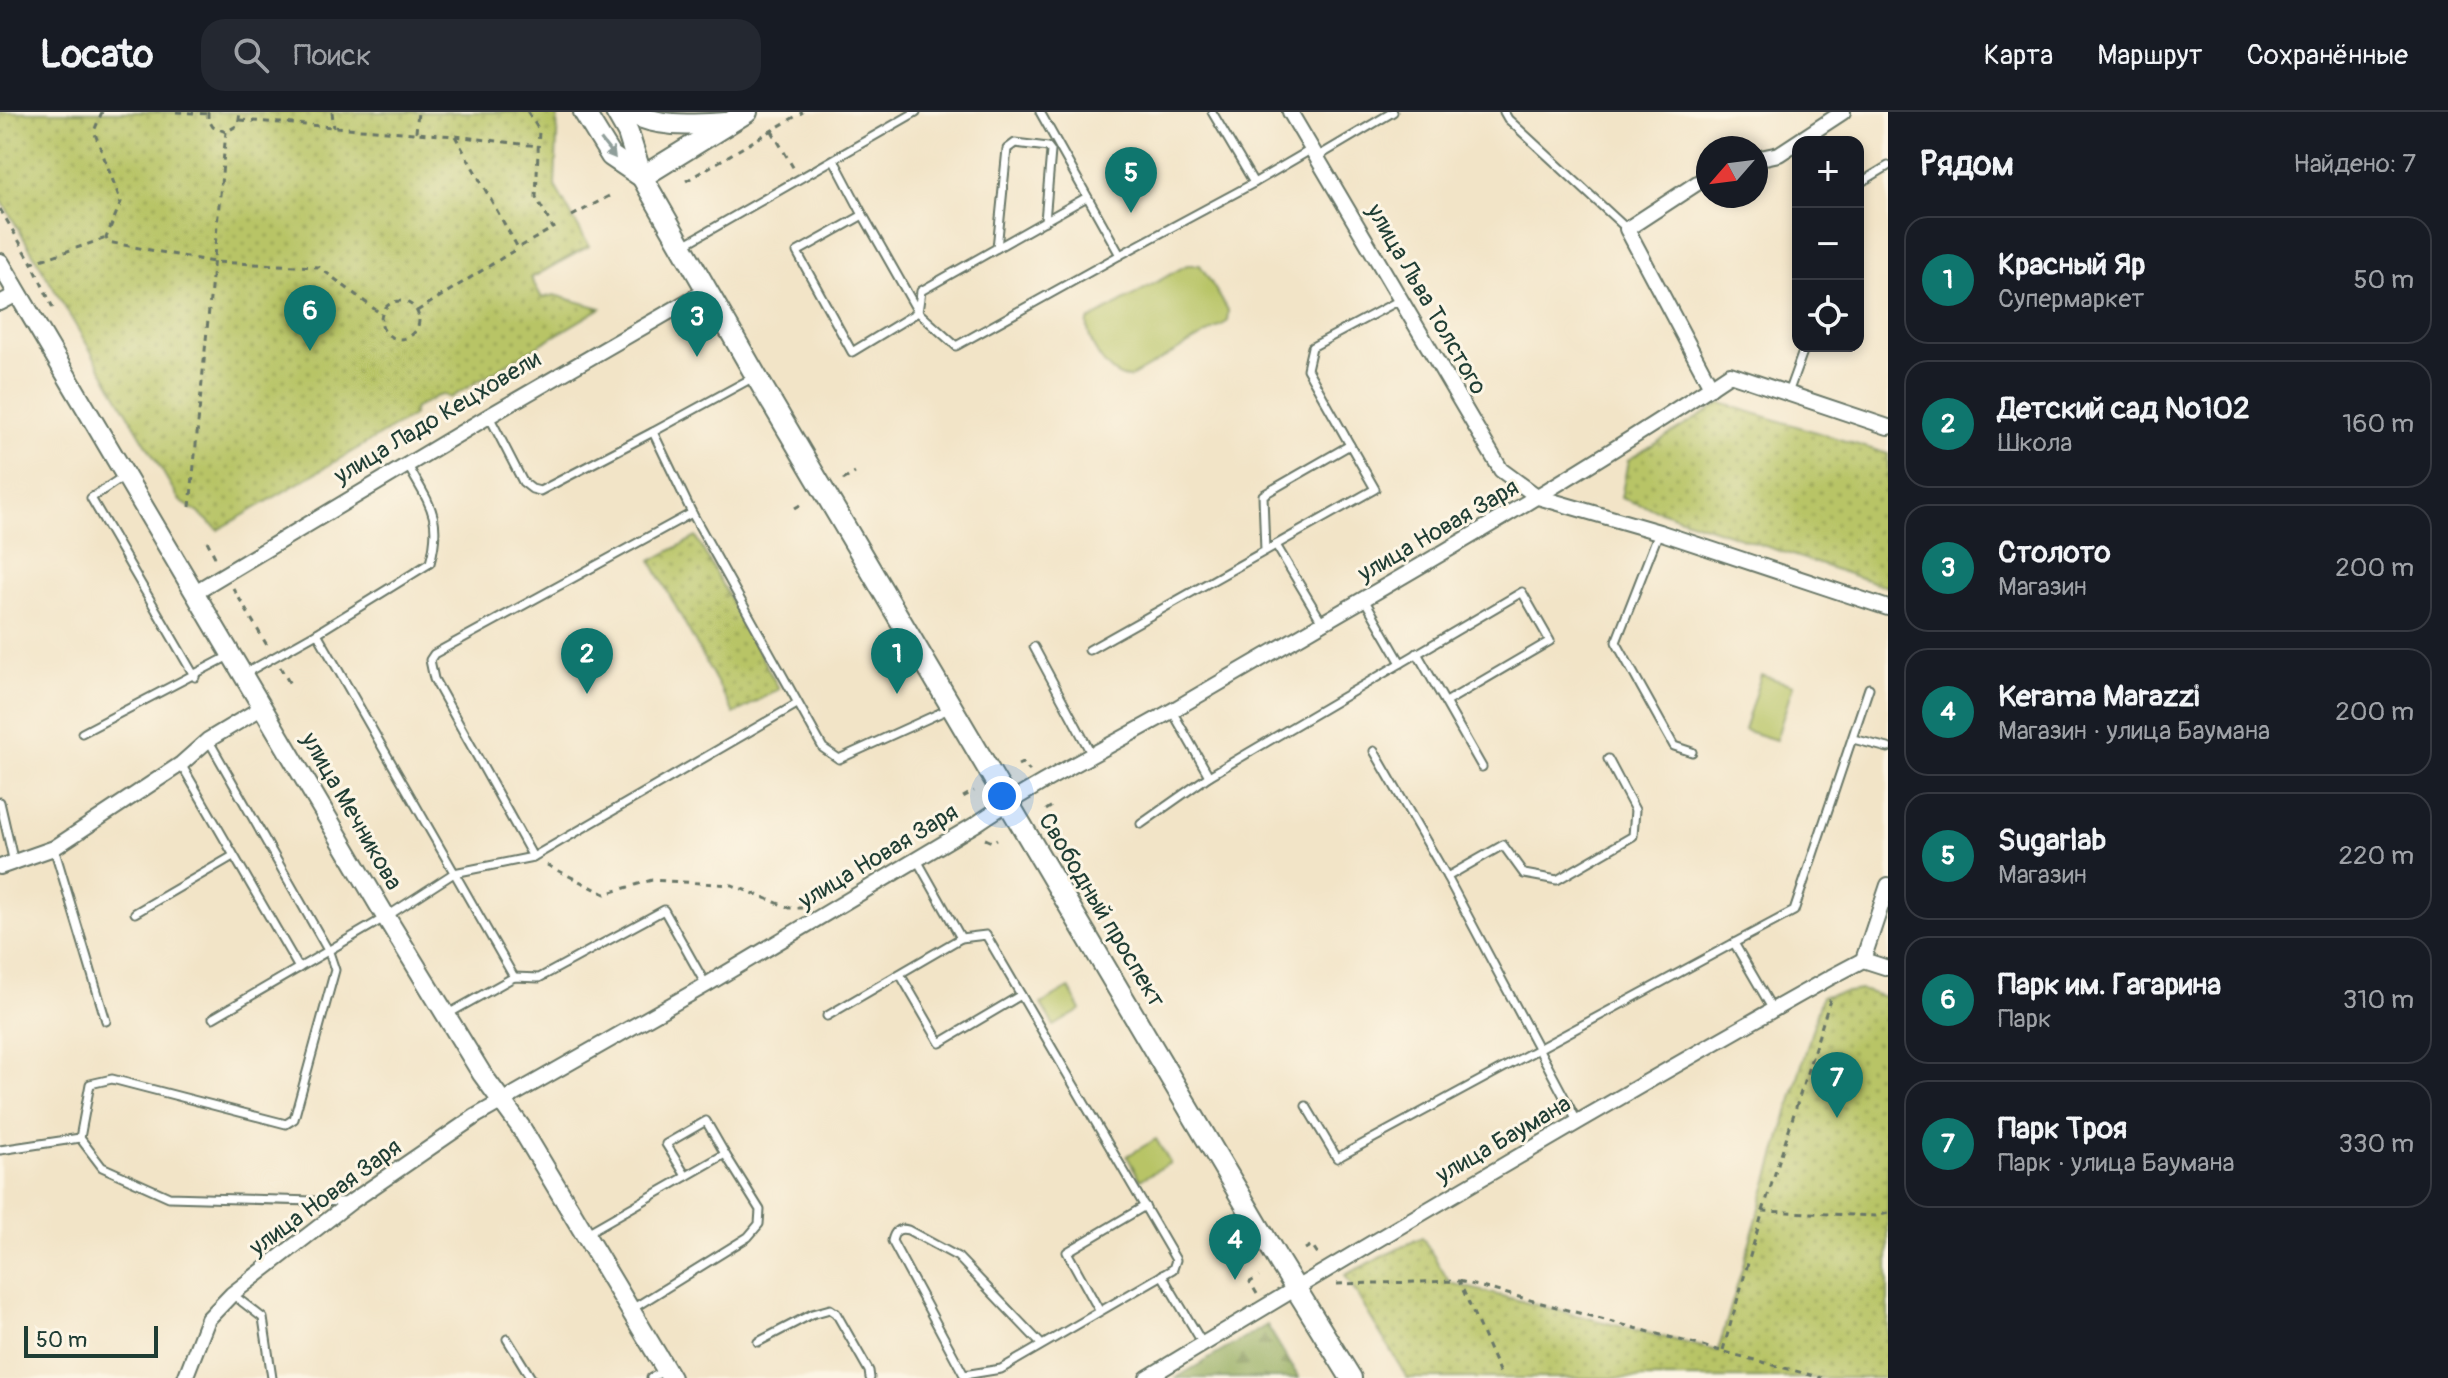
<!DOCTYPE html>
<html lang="ru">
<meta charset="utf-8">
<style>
:root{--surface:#171b24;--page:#242831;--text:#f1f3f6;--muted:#9ea1a6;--line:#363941;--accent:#0f766e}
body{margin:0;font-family:Pangolin,sans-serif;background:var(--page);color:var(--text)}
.controls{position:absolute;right:24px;top:24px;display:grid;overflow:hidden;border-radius:16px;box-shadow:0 4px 12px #0003}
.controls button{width:72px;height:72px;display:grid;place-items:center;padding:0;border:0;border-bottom:2px solid var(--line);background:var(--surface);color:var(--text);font:40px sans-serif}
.compass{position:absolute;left:1696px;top:24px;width:72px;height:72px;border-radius:50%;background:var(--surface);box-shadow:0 4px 12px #0003;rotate:242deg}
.scale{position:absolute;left:24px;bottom:20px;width:134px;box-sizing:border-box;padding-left:8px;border:4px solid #1f3d34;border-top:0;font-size:22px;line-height:28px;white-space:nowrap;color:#1f3d34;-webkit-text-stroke:6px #fcf5e5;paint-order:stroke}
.you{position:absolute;left:1002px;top:684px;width:28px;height:28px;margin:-20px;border:6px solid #fff;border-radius:50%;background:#1a73e8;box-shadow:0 0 0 12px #1a73e833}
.badge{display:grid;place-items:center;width:52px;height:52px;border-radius:50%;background:var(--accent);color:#fff;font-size:26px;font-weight:700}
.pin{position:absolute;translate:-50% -66px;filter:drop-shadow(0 2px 4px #0008)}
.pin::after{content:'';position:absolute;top:42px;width:28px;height:24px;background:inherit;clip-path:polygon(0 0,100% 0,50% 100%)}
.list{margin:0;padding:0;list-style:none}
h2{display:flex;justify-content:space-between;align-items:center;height:104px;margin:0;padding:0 32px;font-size:34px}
h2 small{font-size:26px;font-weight:400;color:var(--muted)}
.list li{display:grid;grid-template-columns:52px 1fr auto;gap:24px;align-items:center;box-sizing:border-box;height:128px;margin:0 16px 16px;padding:0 16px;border:2px solid var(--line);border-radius:24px}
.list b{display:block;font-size:30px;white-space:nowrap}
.list p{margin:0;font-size:26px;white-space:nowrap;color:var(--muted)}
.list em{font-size:26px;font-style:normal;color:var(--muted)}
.icon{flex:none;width:44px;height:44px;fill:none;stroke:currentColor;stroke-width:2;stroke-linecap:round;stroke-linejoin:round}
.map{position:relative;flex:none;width:1888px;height:1266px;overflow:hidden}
header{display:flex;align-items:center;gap:48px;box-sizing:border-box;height:112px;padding:0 40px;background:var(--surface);border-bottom:2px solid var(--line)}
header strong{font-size:38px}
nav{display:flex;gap:44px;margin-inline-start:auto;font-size:28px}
.search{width:560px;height:72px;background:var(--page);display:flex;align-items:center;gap:20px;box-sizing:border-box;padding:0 28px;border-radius:24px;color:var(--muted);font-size:30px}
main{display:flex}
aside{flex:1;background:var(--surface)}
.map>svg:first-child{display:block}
</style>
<header>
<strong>Locato</strong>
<div class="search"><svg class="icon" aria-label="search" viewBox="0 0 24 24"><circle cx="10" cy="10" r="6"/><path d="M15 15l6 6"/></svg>Поиск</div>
<nav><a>Карта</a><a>Маршрут</a><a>Сохранённые</a></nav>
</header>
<main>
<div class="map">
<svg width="1888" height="1266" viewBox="0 0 1888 1266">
<defs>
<pattern id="forest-firs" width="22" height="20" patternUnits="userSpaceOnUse" patternTransform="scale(2)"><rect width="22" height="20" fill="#92aa5b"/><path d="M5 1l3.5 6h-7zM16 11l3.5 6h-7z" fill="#778c4c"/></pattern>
<pattern id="park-dots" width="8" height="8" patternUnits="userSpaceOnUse" patternTransform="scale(2)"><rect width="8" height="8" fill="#b8c466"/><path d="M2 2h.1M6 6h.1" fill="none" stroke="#95a055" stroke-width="1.8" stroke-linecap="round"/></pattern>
</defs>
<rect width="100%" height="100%" fill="#fcf5e5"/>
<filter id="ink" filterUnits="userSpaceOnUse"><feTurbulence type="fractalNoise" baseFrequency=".0125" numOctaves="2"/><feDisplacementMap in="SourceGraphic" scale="16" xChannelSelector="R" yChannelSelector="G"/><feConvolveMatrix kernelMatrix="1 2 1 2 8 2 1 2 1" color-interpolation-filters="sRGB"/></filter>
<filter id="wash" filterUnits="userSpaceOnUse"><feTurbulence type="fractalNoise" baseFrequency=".006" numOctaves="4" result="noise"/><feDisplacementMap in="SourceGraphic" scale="32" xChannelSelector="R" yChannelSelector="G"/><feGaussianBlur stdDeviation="1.8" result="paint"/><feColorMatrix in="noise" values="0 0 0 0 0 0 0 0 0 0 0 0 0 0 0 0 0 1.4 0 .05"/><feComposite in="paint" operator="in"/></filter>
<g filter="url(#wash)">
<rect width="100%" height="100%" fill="#f2e4c7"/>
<g fill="#b8c466" stroke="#6c804d" stroke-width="2">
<path d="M1187 153H1200L1228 198 1227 210 1129 266C1108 266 1085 229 1088 209Z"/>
<polygon points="1761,563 1793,573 1776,628 1744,618"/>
<polygon points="1069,876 1081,898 1054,914 1041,892"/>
<polygon points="1156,1027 1170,1051 1140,1068 1127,1044"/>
</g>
<polygon fill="url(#forest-firs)" stroke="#587448" stroke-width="2" points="1267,1213 1299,1266 1176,1266"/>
<g fill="url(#park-dots)" stroke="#6c804d" stroke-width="2">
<polygon points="0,0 558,0 555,74 589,134 531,166 542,186 554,183 601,196 450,286 441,282 414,297 413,304 218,418 199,401 180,389 0,86"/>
<polygon points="1721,291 1888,342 1888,475 1621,386 1628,348"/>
<polygon points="696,425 779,577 734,602 651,449"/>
<polygon points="1861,878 1888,886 1888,1266 1407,1266 1345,1163 1422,1125 1450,1171 1718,1239 1822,884"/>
</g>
</g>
<g filter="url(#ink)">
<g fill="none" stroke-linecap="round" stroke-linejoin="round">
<defs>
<g id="service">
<polyline points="1040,0 1120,143 1254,71 1212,0"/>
<polyline points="1504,0 1508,7 1627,117"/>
<polyline points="1317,45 1393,0"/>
<polyline points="834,48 863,103 797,140 852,240 918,200 921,179 1087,85"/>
<polyline points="1254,71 1312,37"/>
<polyline points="1858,72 1888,54"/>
<polyline points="863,103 918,200 956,234 1120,143"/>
<polyline points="684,133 916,0"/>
<polyline points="997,136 1007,37 1015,31 1048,35 1051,39 1045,109"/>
<polyline points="754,265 653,320 692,401 823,636 839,647 951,596"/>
<polyline points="1788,281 1805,234"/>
<polyline points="489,304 523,370 532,377 540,379 653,320"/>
<polyline points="1350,333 1307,257 1312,235 1400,188"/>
<path d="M407 352C429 392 443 404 430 451L317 521 514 865"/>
<polyline points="124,364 91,386 195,565"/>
<polyline points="1659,420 1616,530 1674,634 1692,640"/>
<polyline points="1276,433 1322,510"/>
<polyline points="1364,487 1401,551"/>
<polyline points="1034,535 1092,643"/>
<polyline points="1089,538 1375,377 1350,333 1263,383 1265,439"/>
<polyline points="1417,541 1482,655"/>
<polyline points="244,562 317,521"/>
<polyline points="1172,599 1209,664"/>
<polyline points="82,621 229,544"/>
<polyline points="1853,627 1888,636"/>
<polyline points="209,629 329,840 335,858 294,1007 286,1012 112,967 90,972 80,1026 102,1055 169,1085 348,1090"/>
<polyline points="1374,639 1447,765 1577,1009"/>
<polyline points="181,652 299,856"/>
<polyline points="0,690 14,751"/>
<polyline points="1141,712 1209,664 1522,480 1550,529 1446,590"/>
<polyline points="54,736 106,909"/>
<polyline points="533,745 434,567 430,548 434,542 692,401"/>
<path d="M917 748 961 826 986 823 1176 1148 1173 1157 1001 1257 964 1263 892 1129C894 1120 898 1115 908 1118L958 1145 1041 1232"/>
<polyline points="1447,765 1503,733 1524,762 1557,768 1633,724 1635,698 1608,647"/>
<polyline points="135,801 233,744"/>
<polyline points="900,862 940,931 1021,883"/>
<polyline points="1773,898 1734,831 1794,799 1869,576"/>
<polyline points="448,902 514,865 539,866 664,798 706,873"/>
<polyline points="827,904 961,826"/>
<polyline points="213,906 386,805 454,761 533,745 797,592"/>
<polyline points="1306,994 1337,1046 1734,831"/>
<polyline points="0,1038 80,1026"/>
<polyline points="686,1064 666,1032 706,1009 725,1042"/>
<polyline points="587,1121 725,1042 760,1098 759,1112 748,1125 632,1197"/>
<polyline points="1162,1163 1203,1232"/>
<polyline points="232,1182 263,1206 272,1266"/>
<polyline points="1099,1198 1067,1140 1145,1094"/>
<polyline points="507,1227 531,1266"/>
<polyline points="758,1230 812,1202 830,1197 836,1201 869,1259 870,1266"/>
<polyline points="651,1266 664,1259"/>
</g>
<g id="minor">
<polyline points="1290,0 1501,358 1538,385 1659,420 1888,496"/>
<polyline points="1756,47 1779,42 1843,0"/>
<polyline points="1708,64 1627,117 1711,275"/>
<polyline points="0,191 19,181"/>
<polyline points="195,480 489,304 707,178"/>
<polyline points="0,755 54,736 181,652 208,628 263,595"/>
<polyline points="1863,848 1888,773"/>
<path d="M185 1266 208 1207 232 1182 351 1090 476 1004 706 873 976 712C1040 668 1109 635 1175 597 1362 487 1551 382 1730 262L1888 315"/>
<path d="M1147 1266C1373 1129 1600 995 1831 865L1863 848 1888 856"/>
</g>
<polyline id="tertiary" points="0,151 386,805 482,962 520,1014 671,1266"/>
<g id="secondary">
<polyline points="584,0 611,44 642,65"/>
<polyline points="616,0 628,21 642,65 756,264 1280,1151 1351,1266"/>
<path d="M628 0C660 16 691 13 725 11"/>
<polyline points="642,65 747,0"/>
</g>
</defs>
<use href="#service" stroke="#697767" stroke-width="11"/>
<use href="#minor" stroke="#697767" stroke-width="18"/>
<use href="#tertiary" stroke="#697767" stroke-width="22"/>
<use href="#secondary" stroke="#697767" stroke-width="24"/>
<g stroke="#697767" stroke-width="3" stroke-dasharray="6 6" stroke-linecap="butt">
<polyline points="102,0 94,19 121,90 106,126 108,130 213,150 319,155 381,202"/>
<polyline points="176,0 208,2"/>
<polyline points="208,0 208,7 213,15 226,20 238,13 240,0"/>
<polyline points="332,0 334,16"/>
<polyline points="528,0 539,18 536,85 553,116 560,113"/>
<polyline points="240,8 455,24 538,34"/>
<polyline points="772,19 794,57"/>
<polyline points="416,20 418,0"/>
<polyline points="455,24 518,136 553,116"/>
<polyline points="686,69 803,0"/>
<polyline points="0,97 32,151"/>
<polyline points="572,104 611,83"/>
<circle cx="400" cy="208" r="19"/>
<polyline points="53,196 32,151 106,126"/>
<polyline points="417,199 518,136"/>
<polyline points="843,368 855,361"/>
<polyline points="190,395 226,20"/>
<polyline points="795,396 805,390"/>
<polyline points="207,429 217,449"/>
<polyline points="233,476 268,535"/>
<polyline points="280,555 290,572"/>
<polyline points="1018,653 1022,651 1030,659"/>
<polyline points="963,685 974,679"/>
<polyline points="1046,698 1052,694"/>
<polyline points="985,727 992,730 997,727"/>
<polyline points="547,753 605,782 652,768 732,773 790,796 802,796"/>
<polyline points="1763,1099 1831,885"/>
<polyline points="1305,1137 1312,1133 1320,1145"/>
<polyline points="1459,1169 1822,1266"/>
<polyline points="1337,1172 1459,1169 1502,1266"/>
<polyline points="1257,1182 1250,1170 1259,1165"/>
<polyline points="1723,1238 1763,1099 1876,1104 1888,1101"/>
</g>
<use href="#service" stroke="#fff" stroke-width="7"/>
<use href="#minor" stroke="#fff" stroke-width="14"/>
<use href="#tertiary" stroke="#fff" stroke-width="18"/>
<use href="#secondary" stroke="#fff" stroke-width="20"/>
</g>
<defs><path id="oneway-solid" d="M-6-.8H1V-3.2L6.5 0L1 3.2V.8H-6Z" transform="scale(2)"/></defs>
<use fill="#8f9e9a" href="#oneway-solid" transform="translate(608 37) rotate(52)"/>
</g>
<g text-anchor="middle" stroke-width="6" stroke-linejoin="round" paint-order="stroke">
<g font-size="24" fill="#1f3d34" stroke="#fcf5e5">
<text transform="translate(1427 187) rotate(60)" y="8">улица Льва Толстого</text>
<text transform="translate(437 305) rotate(-31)" y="8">улица Ладо Кецховели</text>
<text transform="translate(1438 418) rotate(-30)" y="8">улица Новая Заря</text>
<text transform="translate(352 699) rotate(60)" y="8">улица Мечникова</text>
<text transform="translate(878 744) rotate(-31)" y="8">улица Новая Заря</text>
<text transform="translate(1102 798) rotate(59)" y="8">Свободный проспект</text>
<text transform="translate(1503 1027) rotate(-30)" y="8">улица Баумана</text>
<text transform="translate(325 1085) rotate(-36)" y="8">улица Новая Заря</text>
</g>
</g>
</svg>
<div class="controls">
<button>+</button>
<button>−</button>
<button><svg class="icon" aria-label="locate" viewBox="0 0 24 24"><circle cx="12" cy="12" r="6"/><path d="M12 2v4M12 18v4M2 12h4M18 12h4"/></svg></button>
</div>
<svg class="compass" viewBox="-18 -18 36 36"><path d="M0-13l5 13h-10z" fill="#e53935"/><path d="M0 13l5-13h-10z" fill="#9ea1a6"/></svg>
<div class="scale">50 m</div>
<div class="you"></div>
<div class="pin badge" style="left:897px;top:582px">1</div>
<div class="pin badge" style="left:587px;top:582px">2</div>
<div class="pin badge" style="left:697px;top:245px">3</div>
<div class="pin badge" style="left:1235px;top:1168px">4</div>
<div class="pin badge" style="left:1131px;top:101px">5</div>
<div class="pin badge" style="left:310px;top:239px">6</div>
<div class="pin badge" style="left:1837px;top:1006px">7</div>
</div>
<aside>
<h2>Рядом<small>Найдено: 7</small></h2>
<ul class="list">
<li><span class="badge">1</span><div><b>Красный Яр</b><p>Супермаркет</p></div><em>50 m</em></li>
<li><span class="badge">2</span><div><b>Детский сад №102</b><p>Школа</p></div><em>160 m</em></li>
<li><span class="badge">3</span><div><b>Столото</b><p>Магазин</p></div><em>200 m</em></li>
<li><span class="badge">4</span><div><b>Kerama Marazzi</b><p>Магазин · улица Баумана</p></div><em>200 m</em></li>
<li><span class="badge">5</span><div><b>Sugarlab</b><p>Магазин</p></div><em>220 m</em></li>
<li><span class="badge">6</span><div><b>Парк им. Гагарина</b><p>Парк</p></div><em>310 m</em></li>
<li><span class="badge">7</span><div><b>Парк Троя</b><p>Парк · улица Баумана</p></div><em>330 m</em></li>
</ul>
</aside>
</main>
